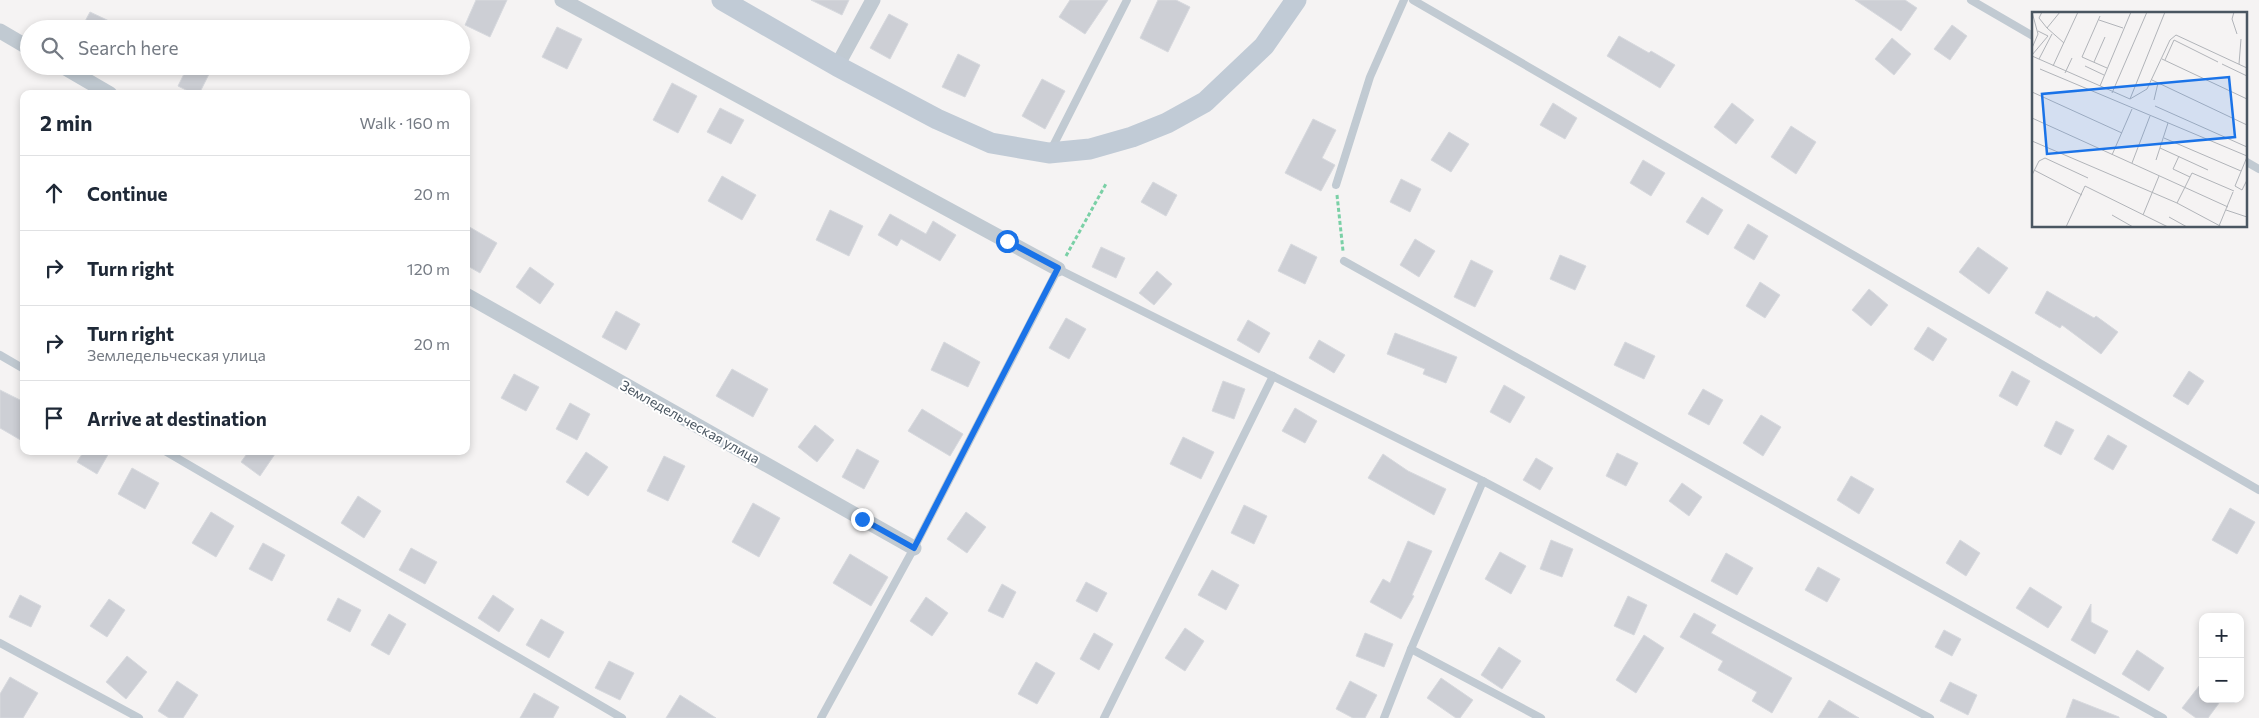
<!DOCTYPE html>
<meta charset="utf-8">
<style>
:root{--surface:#fff;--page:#f2f2f3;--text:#1f2937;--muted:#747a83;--line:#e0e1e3}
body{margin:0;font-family:Commissioner,sans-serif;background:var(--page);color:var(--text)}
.controls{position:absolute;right:15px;bottom:15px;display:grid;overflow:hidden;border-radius:10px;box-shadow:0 2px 8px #0003}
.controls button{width:45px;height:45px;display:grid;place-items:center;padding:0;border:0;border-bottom:1px solid var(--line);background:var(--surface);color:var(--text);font:25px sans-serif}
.stop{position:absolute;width:15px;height:15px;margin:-11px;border:4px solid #1a73e8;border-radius:50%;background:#fff}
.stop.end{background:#1a73e8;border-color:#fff;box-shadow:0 1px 5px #0008}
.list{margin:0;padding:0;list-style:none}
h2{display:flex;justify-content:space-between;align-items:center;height:65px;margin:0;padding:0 20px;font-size:21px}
h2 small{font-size:16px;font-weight:400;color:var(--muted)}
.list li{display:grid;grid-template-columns:32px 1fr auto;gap:15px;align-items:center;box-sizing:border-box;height:75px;padding:0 20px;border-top:1px solid var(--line)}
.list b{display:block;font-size:19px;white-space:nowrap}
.list p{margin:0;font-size:16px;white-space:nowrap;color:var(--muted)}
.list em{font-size:16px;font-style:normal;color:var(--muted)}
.icon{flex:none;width:28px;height:28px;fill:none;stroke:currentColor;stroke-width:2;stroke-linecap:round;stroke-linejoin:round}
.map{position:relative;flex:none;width:2259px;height:718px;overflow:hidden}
.search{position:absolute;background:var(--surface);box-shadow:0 2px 8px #0003;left:20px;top:20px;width:450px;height:55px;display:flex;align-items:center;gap:12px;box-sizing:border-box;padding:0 18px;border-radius:28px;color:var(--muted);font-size:19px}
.panel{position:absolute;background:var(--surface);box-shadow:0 2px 8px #0003;left:20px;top:90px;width:450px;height:365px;border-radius:10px}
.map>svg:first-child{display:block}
</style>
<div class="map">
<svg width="2259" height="718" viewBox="0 0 2259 718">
<rect width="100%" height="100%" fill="#f5f3f3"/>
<g fill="#cdcfd5" stroke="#d7d9de">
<polygon points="476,0 507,0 490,37 465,25"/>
<polygon points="811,0 849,0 842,15"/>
<polygon points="1070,0 1108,0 1085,34 1059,17"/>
<polygon points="1158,0 1176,0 1190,7 1168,52 1140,38"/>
<polygon points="1855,0 1905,0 1917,8 1901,31"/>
<polygon points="90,12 126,29 81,29"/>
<polygon points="889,14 908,24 890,59 870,48"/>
<polygon points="1952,25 1967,36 1950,60 1934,49"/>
<polygon points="557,27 582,39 567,69 542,57"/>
<polygon points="1619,36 1649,53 1651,51 1675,65 1660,88 1607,56"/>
<polygon points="1892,38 1911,54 1894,75 1875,59"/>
<polygon points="958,54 980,65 965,97 942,87"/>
<polygon points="188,66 213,66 199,94 194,94 178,86"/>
<polygon points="1042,79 1065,91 1045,129 1022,116"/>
<polygon points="672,83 697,96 678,133 653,120"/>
<polygon points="1553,103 1577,118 1565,139 1540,125"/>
<polygon points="1732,103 1754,120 1736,144 1714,127"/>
<polygon points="720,108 744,120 731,144 707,132"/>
<polygon points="1313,119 1336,130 1322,158 1335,165 1321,191 1285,173"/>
<polygon points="1791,126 1816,142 1796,174 1771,157"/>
<polygon points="1449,132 1469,144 1451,172 1431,160"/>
<polygon points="1643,160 1665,173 1651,196 1630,183"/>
<polygon points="722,176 756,195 742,220 708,201"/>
<polygon points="1401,179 1421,189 1410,212 1390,202"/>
<polygon points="1153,182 1177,195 1166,216 1141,202"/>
<polygon points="1702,197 1723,210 1708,235 1686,222"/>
<polygon points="830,210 863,226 849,256 816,240"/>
<polygon points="890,214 926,234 933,221 956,235 940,261 901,239 897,246 878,235"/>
<polygon points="1748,224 1768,236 1754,260 1734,248"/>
<polygon points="466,225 497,243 480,273 466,265"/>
<polygon points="1415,239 1435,251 1419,277 1400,265"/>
<polygon points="1291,244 1317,257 1305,284 1278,271"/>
<polygon points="1101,247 1125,258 1116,278 1092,267"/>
<polygon points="1978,247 2008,268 1989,294 1959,272"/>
<polygon points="1560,255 1586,266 1575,290 1550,279"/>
<polygon points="1471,260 1493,271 1475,307 1454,297"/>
<polygon points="530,267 554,284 540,304 516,287"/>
<polygon points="1157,271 1172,284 1154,305 1139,293"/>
<polygon points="1760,282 1780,295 1765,318 1746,306"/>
<polygon points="1869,289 1888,305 1871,326 1852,310"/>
<polygon points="2047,291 2094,318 2096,316 2118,332 2101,354 2062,325 2060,328 2035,313"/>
<polygon points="616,311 640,324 626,350 602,337"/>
<polygon points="1066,318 1086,329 1069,359 1049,348"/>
<polygon points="1248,320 1270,333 1259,353 1237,340"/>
<polygon points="1928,327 1947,339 1933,361 1914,349"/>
<polygon points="1395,333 1457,357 1446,383 1423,374 1425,369 1387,354"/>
<polygon points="1319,340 1345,355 1334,373 1309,358"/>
<polygon points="944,342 980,362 968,387 931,370"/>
<polygon points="1625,342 1655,356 1644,379 1614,365"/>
<polygon points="732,369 768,389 753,417 716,396"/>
<polygon points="2012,371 2030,381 2017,406 1999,396"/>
<polygon points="2189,371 2204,381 2188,405 2173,396"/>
<polygon points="514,374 539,387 526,411 501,398"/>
<polygon points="1223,381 1245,389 1234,419 1212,411"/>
<polygon points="1504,385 1525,397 1510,423 1490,412"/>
<polygon points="1703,389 1723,400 1709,425 1688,414"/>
<polygon points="0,390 24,402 24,442 0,428"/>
<polygon points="570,403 590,414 577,440 556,429"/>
<polygon points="1295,408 1317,421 1305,443 1282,431"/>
<polygon points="922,409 963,434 950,456 908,431"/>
<polygon points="1761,415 1781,427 1763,456 1743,443"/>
<polygon points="2056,421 2074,430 2061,455 2044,446"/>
<polygon points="815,425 834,440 817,462 798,447"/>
<polygon points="2108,435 2127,446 2113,470 2094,459"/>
<polygon points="1183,437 1214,452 1201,479 1170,464"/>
<polygon points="857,449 879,461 864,489 842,477"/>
<polygon points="84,451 110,451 97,474 77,462"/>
<polygon points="249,451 277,451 260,476 241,462"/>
<polygon points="586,452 608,467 588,496 566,482"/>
<polygon points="1617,453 1638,463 1626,486 1606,476"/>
<polygon points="1383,454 1408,471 1446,489 1434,515 1368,478"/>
<polygon points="664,456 685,466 668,501 647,491"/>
<polygon points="1536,458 1553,468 1540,490 1523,480"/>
<polygon points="132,468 159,483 145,509 118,494"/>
<polygon points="1851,476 1874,489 1859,514 1837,500"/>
<polygon points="1682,483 1702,497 1689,516 1669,501"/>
<polygon points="358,496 381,511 364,538 341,523"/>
<polygon points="753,503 780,518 759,557 732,542"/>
<polygon points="1244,505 1267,516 1254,544 1231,533"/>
<polygon points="2230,508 2255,522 2237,554 2212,540"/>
<polygon points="211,512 234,526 216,557 192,543"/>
<polygon points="966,512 986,527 967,553 947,539"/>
<polygon points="1551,540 1573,549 1562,577 1540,569"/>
<polygon points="1960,540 1980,553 1966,576 1946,563"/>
<polygon points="1408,541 1432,551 1412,595 1414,596 1401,619 1370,602 1383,579 1390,583"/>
<polygon points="263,543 285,555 272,581 249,569"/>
<polygon points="411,548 437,562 425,584 399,570"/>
<polygon points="1500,552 1526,566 1511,594 1485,579"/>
<polygon points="1726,553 1753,568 1737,595 1711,581"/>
<polygon points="850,554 888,577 871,606 833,583"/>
<polygon points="1818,567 1840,579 1827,602 1805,590"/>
<polygon points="1212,570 1239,585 1226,610 1198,595"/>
<polygon points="1086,582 1107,593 1097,612 1076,601"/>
<polygon points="1002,584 1016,592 1003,618 988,611"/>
<polygon points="2030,587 2062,607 2048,628 2016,608"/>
<polygon points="20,595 41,606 31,627 9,617"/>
<polygon points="493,595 514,609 499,632 478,618"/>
<polygon points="1628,596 1647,605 1634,635 1614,626"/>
<polygon points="926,597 948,613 932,636 910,621"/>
<polygon points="338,598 361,610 350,632 327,620"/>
<polygon points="109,599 125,610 107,637 90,626"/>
<polygon points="2091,604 2091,622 2108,631 2095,654 2071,640"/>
<polygon points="1694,613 1716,625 1711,633 1792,678 1772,713 1752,701 1757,692 1718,670 1723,661 1680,637"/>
<polygon points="389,614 406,624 389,655 371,645"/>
<polygon points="541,619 564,632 549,658 526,645"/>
<polygon points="1185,628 1204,641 1185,671 1165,658"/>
<polygon points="1944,630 1961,639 1952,656 1935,647"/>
<polygon points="1094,633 1113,644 1099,670 1080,659"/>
<polygon points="1365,633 1393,644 1384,667 1356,656"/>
<polygon points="1644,635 1664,648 1636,693 1616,680"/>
<polygon points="1499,647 1521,661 1502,689 1481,675"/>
<polygon points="2137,650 2164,668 2149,691 2122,674"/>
<polygon points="127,656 147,672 126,699 106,682"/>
<polygon points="609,661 634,673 620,700 595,688"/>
<polygon points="1036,662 1055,673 1037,704 1018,694"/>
<polygon points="10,677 38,693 23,718 0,718 0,694"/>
<polygon points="1441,678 1473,700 1460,718 1456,718 1427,698"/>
<polygon points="177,681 198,695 183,718 169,718 158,711"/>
<polygon points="1350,681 1377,695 1365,718 1353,718 1336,709"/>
<polygon points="2203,681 2203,699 2222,699 2208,718 2196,718 2182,708"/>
<polygon points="1950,682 1977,695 1968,715 1940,701"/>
<polygon points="534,693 559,707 553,718 520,718"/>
<polygon points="680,695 716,718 666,718"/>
<polygon points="2073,699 2119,717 2119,718 2066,718"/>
<polygon points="1829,700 1859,718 1818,718"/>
</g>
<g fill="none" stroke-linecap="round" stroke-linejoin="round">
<g stroke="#7ad0a6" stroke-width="3" stroke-dasharray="4 2.5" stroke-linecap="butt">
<polyline points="1337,195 1343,251"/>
<polyline points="1066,256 1107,182"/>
</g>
<g stroke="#c1cad2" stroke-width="8">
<polyline points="1413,0 2259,490"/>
<polyline points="1971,0 2033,36"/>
<polyline points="1051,150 1127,0"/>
<polyline points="2245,161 2259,169"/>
<polyline points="1336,185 1370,77 1404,0"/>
<polyline points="1344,261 2163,718"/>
<polyline points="0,355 24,369"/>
<polyline points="165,451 622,718"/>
<polyline points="0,643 139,718"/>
<polyline points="1411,649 1541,718"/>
<polyline points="821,718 914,548 1058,269 1483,481 1930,718"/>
<polyline points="1104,718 1273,376"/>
<polyline points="1384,718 1411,649 1483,481"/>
</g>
<g stroke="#c1cad2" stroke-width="15">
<polyline points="562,0 1058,269"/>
<polyline points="0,31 29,48"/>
<polyline points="62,66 110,94"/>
<polyline points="837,66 873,0"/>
<polyline points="466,295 914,548"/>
</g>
<polyline stroke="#c1cbd6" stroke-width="21" points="722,0 837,66 937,119 991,143 1049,153 1090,149 1132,137 1167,123 1205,102 1264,46 1296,0"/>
</g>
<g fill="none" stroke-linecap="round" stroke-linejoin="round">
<polyline stroke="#1a73e8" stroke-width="6" points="862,519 914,548 1058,268 1007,241"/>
</g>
<g text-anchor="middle" stroke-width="4" stroke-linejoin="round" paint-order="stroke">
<g font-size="14" fill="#4a5661" stroke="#fff">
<text transform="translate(690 422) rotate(29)" y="5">Земледельческая улица</text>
</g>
</g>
<g transform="translate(2032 12)">
<rect width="215" height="215" fill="#f5f3f3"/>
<path fill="none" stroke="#b1b4b9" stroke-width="1" d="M10 0 7 6 15 16 28 0M202 0 200 7 205 22M68 4 50 45 75 56M67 8 91 16M15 16 32 31M0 36 6 22 0 0M0 43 16 24 6 19M0 44 98 87 115 77 138 28 144 23 215 56M7 47 20 22M130 47 215 87M133 48 142 28 186 50M62 50 73 25M190 52 215 64M207 52 209 27M21 54 46 0M53 54 72 63M8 57 215 144M33 61 40 46M120 68 215 113M68 74 99 0M0 80 90 121M80 81 115 0M98 87 133 0M122 88 126 71M123 94 215 135M0 106 196 195M132 126 209 159M0 129 145 191 190 215M128 136 176 158M80 143 100 97M215 145 203 174 210 178 215 168M124 148 136 111M100 151 118 104M2 158 50 183M0 163 7 149 13 146 56 166M158 165 160 161 202 179M145 191 158 165 141 157 147 144M194 198 215 205M80 203 101 215M111 203 127 164M137 205 155 215M187 214 201 180M34 215 53 174 136 215"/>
<path fill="#1a73e8" fill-opacity="0.15" stroke="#1a73e8" stroke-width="2.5" d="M197 65 203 125 15 142 10 82Z"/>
<rect width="215" height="215" fill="none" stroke="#4a5661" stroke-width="2.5"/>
</g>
</svg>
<div class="controls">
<button>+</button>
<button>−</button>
</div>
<div class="stop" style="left:1007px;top:241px"></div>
<div class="stop end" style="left:862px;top:519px"></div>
<div class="search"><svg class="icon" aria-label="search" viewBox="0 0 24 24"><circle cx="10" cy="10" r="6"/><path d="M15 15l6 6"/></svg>Search here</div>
<section class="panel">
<h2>2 min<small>Walk · 160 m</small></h2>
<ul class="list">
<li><svg class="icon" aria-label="ahead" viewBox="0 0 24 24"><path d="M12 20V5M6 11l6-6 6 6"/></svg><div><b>Continue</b></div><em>20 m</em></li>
<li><svg class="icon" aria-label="right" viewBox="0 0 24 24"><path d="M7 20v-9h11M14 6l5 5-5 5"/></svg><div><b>Turn right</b></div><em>120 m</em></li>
<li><svg class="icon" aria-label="right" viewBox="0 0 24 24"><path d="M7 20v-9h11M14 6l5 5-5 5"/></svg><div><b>Turn right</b><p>Земледельческая улица</p></div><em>20 m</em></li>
<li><svg class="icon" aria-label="arrive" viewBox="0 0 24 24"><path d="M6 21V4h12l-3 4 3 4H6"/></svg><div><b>Arrive at destination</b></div></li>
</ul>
</section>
</div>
